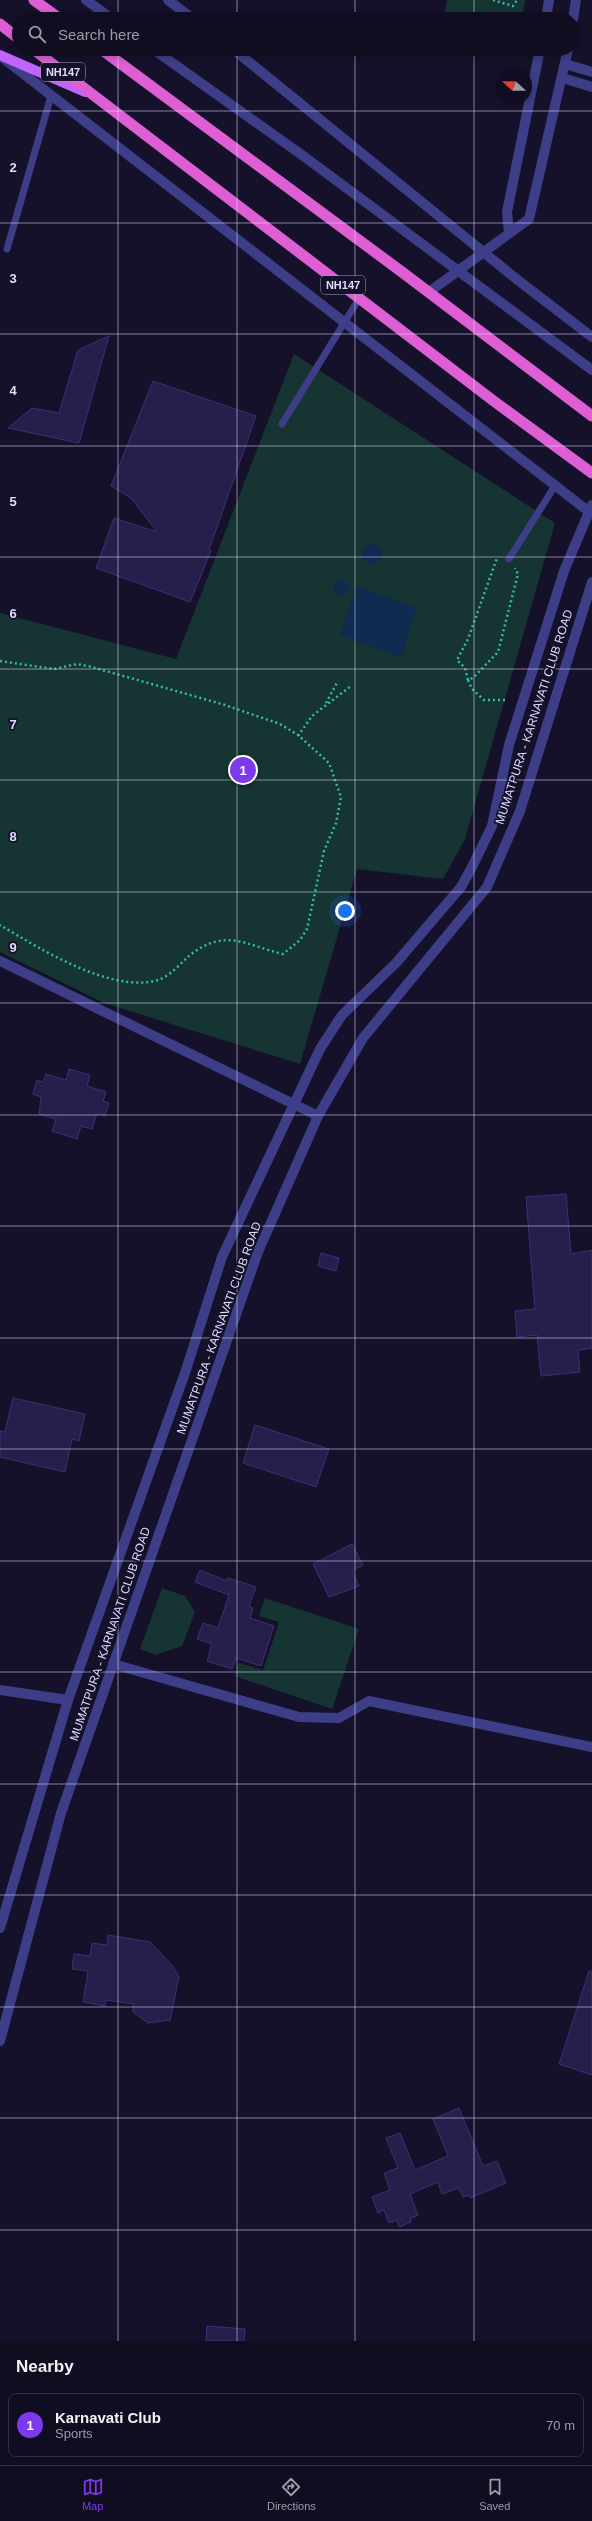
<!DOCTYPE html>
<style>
:root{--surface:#100d20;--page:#191629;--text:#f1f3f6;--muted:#9c9ca5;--line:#302d3e;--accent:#7c3aed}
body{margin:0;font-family:Helvetica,sans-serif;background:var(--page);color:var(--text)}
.compass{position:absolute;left:496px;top:68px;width:36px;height:36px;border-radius:50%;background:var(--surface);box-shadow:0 2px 6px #0003;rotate:291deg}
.you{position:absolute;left:345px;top:911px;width:14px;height:14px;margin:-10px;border:3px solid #fff;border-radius:50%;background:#1a73e8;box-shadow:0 0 0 6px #1a73e833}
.badge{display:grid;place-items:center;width:26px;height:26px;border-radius:50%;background:var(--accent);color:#fff;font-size:13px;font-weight:700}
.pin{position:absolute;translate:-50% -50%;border:2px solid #fff;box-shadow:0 1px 4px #0006}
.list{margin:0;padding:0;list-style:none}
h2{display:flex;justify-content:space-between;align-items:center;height:52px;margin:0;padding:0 16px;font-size:17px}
h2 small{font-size:13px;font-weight:400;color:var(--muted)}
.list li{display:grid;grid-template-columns:26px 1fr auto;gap:12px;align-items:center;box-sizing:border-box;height:64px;margin:0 8px 8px;padding:0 8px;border:1px solid var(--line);border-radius:8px}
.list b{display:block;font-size:15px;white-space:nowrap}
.list p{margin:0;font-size:13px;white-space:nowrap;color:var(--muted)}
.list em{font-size:13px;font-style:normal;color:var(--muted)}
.icon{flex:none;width:22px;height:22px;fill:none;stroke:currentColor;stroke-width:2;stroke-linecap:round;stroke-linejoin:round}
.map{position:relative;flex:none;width:592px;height:2341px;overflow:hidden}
.search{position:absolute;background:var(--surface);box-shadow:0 2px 6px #0003;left:12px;right:12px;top:12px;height:44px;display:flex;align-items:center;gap:10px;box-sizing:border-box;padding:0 14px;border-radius:22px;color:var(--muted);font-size:15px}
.sheet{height:124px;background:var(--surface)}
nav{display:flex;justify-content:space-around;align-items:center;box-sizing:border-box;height:56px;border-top:1px solid var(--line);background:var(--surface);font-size:11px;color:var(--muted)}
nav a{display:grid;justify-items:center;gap:2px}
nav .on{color:var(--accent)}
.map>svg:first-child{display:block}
</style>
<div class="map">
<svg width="592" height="2341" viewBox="0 0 592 2341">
<rect width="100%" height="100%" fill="#15112b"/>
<g fill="#153432">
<polygon points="447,0 525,0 522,19 500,14 499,19 452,19 444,15"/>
<polygon points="294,354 555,523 465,839 443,879 357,869 300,1064 104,1003 0,952 0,613 176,659"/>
<polygon points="162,1588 185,1596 195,1612 182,1646 156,1655 140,1649"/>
<polygon points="265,1598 359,1629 332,1709 235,1676 239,1663 263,1670 279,1622 259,1616"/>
</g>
<g fill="#102a50">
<circle cx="372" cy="554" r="10"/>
<circle cx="341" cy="588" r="8"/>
<polygon points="357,586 416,607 401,658 340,635"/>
</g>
<g fill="#261e4b" stroke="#3c3077">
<polygon points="109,336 79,443 8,428 32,408 59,413 78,350"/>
<polygon points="153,381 256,416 209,550 211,551 190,602 96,568 114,518 157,532 131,498 111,486"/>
<polygon points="69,1069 90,1075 87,1086 106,1092 103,1101 109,1103 105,1116 97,1113 92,1129 81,1126 77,1139 52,1131 56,1119 39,1114 41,1097 33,1094 37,1080 43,1082 46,1074 66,1080"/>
<polygon points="566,1194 571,1254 592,1250 592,1348 578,1350 580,1372 541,1376 537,1335 517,1337 515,1311 535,1309 526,1197"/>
<polygon points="321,1253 339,1258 336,1271 318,1266"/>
<polygon points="13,1398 85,1414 79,1441 72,1439 65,1472 0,1457 0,1431 5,1432"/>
<polygon points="255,1425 329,1449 316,1487 243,1463"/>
<polygon points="352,1544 363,1565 352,1571 359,1586 329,1597 313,1564"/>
<polygon points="200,1570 227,1581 228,1578 256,1587 249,1606 253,1608 250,1618 274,1626 261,1666 236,1658 232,1669 207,1661 212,1644 197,1639 203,1623 218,1628 229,1595 195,1582"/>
<polygon points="108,1935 150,1942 171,1964 179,1977 170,2020 148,2023 133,2012 133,2004 106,2000 105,2006 83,2002 88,1971 72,1969 74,1954 90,1956 92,1943 107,1945"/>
<polygon points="589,1971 592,1971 592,2075 559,2064"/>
<polygon points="459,2108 483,2166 497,2161 506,2183 470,2198 469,2195 463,2197 459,2188 442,2194 438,2182 410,2194 418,2215 410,2219 411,2222 399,2227 397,2220 389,2223 384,2210 378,2213 372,2197 390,2190 384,2173 398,2168 386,2138 400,2133 415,2170 448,2156 433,2119"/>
<polygon points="207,2326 245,2329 244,2341 206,2341"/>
</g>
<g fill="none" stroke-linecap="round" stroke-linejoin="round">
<g stroke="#33bbae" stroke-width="2.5" stroke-dasharray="2 3" stroke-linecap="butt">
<polyline points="493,0 513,6 517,0"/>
<path d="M0 661 54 669 77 664 92 667 225 705 280 724 298 735 329 763 341 797 336 823 324 851 307 929 300 940 283 954C245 945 225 927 189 956 180 964 170 976 158 980 111 994 39 948 0 925"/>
<polyline points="468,680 465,668 457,660 468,639 497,558"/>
<polyline points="505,700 484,700 472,689 468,680 473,678 498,652 518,574 515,568"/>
<polyline points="326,703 338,681"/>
<polyline points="298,736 312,716 351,686"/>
</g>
<g stroke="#3e3e88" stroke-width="7">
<polyline points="7,249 51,96"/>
<polyline points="282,424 360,297"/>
<polyline points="509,559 556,484"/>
</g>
<g stroke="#3e3e88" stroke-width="10">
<polyline points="0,961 318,1116"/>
<polyline points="113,1664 299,1717 339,1718 369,1701 592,1747"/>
<polyline points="0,1690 68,1700"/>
</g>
<g stroke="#3e3e88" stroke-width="10">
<polyline points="86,0 112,19"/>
<polyline points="168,0 193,19"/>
<polyline points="546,19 549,0"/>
<polyline points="573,19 576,0"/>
<polyline points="153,49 302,155 592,370"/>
<polyline points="233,49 519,281 592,337"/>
<polyline points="3,58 592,514"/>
<polyline points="565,64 592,72"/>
<polyline points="563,78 592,87"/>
<polyline points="509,233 507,212 540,49"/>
<polyline points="429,292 529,219 568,49"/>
<polyline points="0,1928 68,1700 186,1370 222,1257 320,1049 342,1015 396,963 461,887 471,869 492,826 509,745 564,571 592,505"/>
<polyline points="0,2041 61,1813 258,1252 318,1116 363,1038 487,887 520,811 592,582"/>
</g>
<polyline stroke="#bf65fc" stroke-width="10" points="0,55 85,92"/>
<g stroke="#de5fd4" stroke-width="11">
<polyline points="34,0 60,19"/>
<polyline points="0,24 19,39"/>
<polyline points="33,49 495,402 592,473"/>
<polyline points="101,49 402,272 592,416"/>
</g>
</g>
<path fill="none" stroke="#dfdcfe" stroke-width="1" stroke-opacity="0.55" d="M118 0V19M237 0V19M355 0V19M474 0V19M118 49V2341M237 49V2341M355 49V2341M474 49V2341M0 111H592M0 223H592M0 334H592M0 446H592M0 557H592M0 669H592M0 780H592M0 892H592M0 1003H592M0 1115H592M0 1226H592M0 1338H592M0 1449H592M0 1561H592M0 1672H592M0 1784H592M0 1895H592M0 2007H592M0 2118H592M0 2230H592"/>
<g text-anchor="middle" stroke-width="3.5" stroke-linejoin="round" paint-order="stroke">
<g fill="#15112b" stroke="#a29fbf" stroke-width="1">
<rect x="41" y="63" width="44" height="18" rx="3"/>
<rect x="321" y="276" width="44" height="18" rx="3"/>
</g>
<g font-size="11" font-weight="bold" fill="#dfdcfe">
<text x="63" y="76">NH147</text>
<text x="343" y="289">NH147</text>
</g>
<g font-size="12" fill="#dfdcfe" stroke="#15112b">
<text transform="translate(534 717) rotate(-72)" y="4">MUMATPURA - KARNAVATI CLUB ROAD</text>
<text transform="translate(219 1328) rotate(-70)" y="4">MUMATPURA - KARNAVATI CLUB ROAD</text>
<text transform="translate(110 1634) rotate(-71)" y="4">MUMATPURA - KARNAVATI CLUB ROAD</text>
</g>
</g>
<g font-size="13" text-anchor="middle" font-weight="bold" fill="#dfdcfe" stroke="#15112b" stroke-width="3.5" stroke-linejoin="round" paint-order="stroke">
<text x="13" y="172">2</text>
<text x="13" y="283">3</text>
<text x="13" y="395">4</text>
<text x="13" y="506">5</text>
<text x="13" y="618">6</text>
<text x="13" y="729">7</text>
<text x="13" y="841">8</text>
<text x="13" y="952">9</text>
</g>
</svg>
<svg class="compass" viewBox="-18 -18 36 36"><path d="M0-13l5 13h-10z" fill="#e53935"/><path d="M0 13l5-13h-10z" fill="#9c9ca5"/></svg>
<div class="you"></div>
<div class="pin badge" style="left:243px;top:770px">1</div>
<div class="search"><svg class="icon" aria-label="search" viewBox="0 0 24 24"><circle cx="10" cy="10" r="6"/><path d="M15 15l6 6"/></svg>Search here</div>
</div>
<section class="sheet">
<h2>Nearby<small></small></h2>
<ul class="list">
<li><span class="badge">1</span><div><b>Karnavati Club</b><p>Sports</p></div><em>70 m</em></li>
</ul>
</section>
<nav>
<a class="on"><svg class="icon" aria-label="map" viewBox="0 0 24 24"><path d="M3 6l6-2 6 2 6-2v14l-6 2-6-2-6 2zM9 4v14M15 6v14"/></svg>Map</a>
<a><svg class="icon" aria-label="directions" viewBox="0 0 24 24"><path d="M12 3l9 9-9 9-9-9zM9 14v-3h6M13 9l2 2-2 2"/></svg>Directions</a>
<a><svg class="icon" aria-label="saved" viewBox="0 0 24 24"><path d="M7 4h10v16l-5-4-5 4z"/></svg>Saved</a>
</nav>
